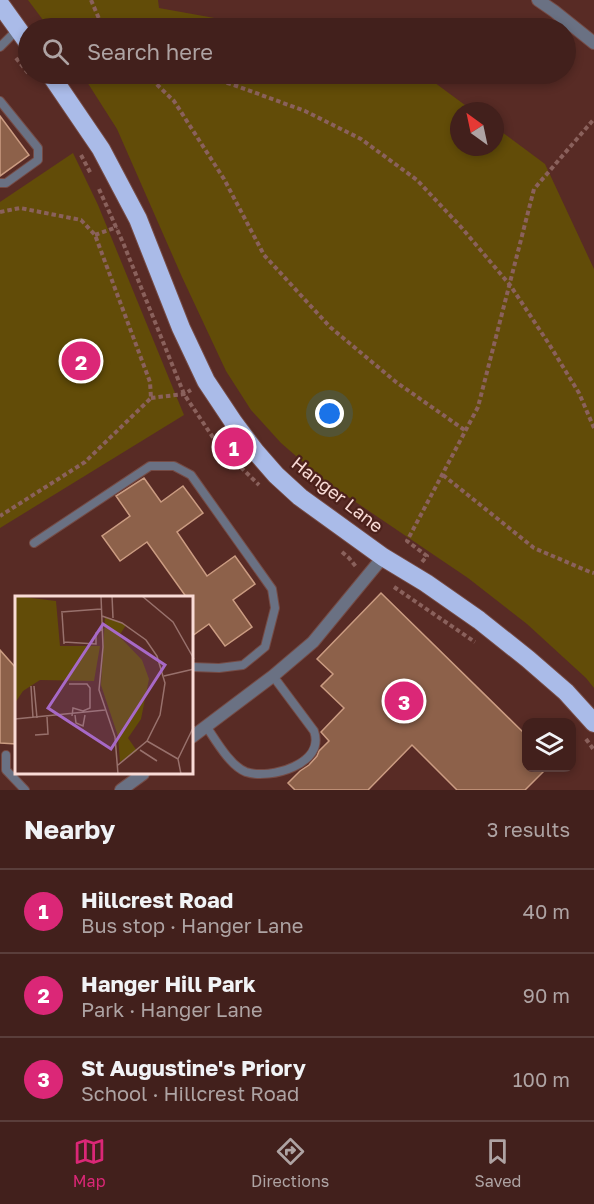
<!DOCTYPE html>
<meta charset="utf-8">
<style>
:root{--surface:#42201c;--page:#4c2d29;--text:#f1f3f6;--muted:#aea3a3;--line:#5a3e3b;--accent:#db2777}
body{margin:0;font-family:"Golos Text",sans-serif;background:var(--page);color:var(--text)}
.controls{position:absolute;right:18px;bottom:18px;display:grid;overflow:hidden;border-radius:12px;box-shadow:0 3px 9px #0003}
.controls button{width:54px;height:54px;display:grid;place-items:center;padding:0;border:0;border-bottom:2px solid var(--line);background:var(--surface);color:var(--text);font:30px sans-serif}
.compass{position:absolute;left:450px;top:102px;width:54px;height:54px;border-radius:50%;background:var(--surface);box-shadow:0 3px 9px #0003;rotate:327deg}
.you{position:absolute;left:330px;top:414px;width:21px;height:21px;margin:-15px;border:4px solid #fff;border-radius:50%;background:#1a73e8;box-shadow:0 0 0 9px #1a73e833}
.badge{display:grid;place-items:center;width:39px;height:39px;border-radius:50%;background:var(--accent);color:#fff;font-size:20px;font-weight:700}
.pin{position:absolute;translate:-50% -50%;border:3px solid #fff;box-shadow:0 2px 6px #0006}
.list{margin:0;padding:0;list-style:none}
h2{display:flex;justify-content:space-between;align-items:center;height:78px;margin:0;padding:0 24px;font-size:26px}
h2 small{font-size:20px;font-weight:400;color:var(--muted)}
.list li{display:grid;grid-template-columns:39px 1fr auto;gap:18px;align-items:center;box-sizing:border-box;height:84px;padding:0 24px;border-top:2px solid var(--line)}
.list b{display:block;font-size:22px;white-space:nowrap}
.list p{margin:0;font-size:20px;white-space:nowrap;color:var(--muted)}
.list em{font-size:20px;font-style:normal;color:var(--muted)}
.icon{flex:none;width:33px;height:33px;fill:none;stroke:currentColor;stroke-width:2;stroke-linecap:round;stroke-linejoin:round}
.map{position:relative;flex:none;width:594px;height:790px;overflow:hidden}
.search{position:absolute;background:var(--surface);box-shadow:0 3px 9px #0003;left:18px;right:18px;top:18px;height:66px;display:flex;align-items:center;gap:15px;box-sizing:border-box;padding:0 21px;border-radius:33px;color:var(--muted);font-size:22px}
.sheet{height:330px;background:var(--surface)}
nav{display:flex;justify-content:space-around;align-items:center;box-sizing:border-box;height:84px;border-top:2px solid var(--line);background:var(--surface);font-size:16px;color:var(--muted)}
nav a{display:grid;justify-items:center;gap:3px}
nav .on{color:var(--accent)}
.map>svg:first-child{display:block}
</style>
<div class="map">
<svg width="594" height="790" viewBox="0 0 594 790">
<rect width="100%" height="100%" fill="#582b25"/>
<g fill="#624c08">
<polygon points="28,0 158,0 159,8 270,28 49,28"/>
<polygon points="82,74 423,74 473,111 459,111 459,147 495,147 495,127 545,164 594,269 594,688 586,678 527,624 468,578 326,482 281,443 251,410 226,371 182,277 117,129"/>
<polygon points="73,153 98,205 184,415 0,528 0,202"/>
</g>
<g fill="#8d614a" stroke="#cb9c82" stroke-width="1.5">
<polygon points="0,116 29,155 0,176"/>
<polygon points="144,478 161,502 183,486 203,513 177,532 207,576 235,556 255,584 233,600 252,627 225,646 209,624 192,636 192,598 187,598 147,542 120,561 102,536 130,516 116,496"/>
<polygon points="381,593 526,735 526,768 547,768 525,790 457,790 412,745 368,790 295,790 288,783 300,771 309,765 317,756 319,751 329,741 321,732 344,708 321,686 333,674 317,659"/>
<polygon points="0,650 16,668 16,744 0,743"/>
</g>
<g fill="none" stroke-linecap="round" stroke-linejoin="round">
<defs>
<g id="lane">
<polyline points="0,47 18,29"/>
<polyline points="0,101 38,148 38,160 6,183 0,183"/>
<polyline points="34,543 150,466 174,466 191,475 272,589 275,608 265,647 243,665 219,668 192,667"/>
<path d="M206 726C215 739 230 766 246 772 270 780 326 764 314 731L273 676"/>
<polyline points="6,755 6,770 25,790"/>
</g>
<g id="street">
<polyline points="538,0 554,11 594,43"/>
<polyline points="192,737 273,676 313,642 383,557"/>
<polyline points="121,790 143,774"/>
</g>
<g id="highway">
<polyline points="0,4 28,43"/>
<polyline points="50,74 101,149 138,219 181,328 206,381 234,423 255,451 276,475 300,497 383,557 426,583 479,620 528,659 566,692 594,723"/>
</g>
</defs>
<use href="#lane" stroke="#754b45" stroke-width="10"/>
<use href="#street" stroke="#754b45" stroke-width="14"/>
<use href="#highway" stroke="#754b45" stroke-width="20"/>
<g stroke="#8a615c" stroke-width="4" stroke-dasharray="4.5 3" stroke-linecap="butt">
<polyline points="91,0 103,28"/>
<polyline points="16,58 28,73"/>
<polyline points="146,74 174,101 224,179 264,255 330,327 396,382 466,431"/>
<polyline points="198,74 234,85 305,111 361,139 417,180 461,227 510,285 549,344 579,393 594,428"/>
<polyline points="81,155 91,174"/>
<polyline points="99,189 124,245 184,394 218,445 259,485"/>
<polyline points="0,212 20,208 81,220 95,235 150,382 151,398 85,462 0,516"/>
<polyline points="95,235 117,227"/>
<polyline points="151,398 184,394 191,390"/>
<polyline points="443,475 534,548 590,572 594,573"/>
<polyline points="342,552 349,558 357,568"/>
<polyline points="422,562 427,556 407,541 478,407 534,189 594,119"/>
<polyline points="394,587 475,642"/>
<polyline points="586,739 594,750"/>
</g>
<use href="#lane" stroke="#6a7183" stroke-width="8"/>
<use href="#street" stroke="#6a7183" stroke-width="12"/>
<use href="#highway" stroke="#aabbe8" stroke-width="18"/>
</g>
<g text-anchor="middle" stroke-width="4.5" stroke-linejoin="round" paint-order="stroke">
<g font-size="18" fill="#f9dbd6" stroke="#4c211b">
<text transform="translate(337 495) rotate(38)" y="6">Hanger Lane</text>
</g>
</g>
<g transform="translate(15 596)">
<rect width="178" height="178" fill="#582b25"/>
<path d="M0 0 41 5 45 50H85L79 85 25 84 8 95 0 107ZM90 21 111 29 104 40 127 64 134 83 126 123 113 142 122 155 105 166 103 140 86 89Z" fill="#624c08"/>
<path fill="none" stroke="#98716c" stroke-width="1.5" d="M86 0 88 51 84 94 100 141 103 178M97 0 98 22M127 0 158 26 179 63M46 16 86 13M47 17 49 48M87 20 107 27 131 44 142 60 150 87 145 119 132 145 103 169M49 46 81 48V37L88 33M149 80 179 73M54 88H72L75 92V112L68 115 58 112 57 120M16 90 18 122M19 90 22 122M60 119 61 127 68 130 70 119M0 123 90 114M20 139 33 138 32 121M132 145 163 163M125 154 142 165M166 178 163 163 179 130"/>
<path fill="#a769c7" fill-opacity="0.15" stroke="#a769c7" stroke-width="3" d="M88 28 150 69 96 153 33 112Z"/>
<rect width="178" height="178" fill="none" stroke="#f9dbd6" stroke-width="3"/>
</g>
</svg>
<div class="controls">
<button><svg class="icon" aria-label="layers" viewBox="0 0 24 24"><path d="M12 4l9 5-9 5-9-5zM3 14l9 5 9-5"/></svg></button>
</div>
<svg class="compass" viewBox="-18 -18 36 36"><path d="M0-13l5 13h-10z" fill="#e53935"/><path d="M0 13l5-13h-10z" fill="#aea3a3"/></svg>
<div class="you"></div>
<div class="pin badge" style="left:234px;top:447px">1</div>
<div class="pin badge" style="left:81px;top:361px">2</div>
<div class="pin badge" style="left:404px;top:701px">3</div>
<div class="search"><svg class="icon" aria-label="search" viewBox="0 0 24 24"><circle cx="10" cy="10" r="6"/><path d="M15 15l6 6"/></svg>Search here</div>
</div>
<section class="sheet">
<h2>Nearby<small>3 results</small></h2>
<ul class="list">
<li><span class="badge">1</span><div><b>Hillcrest Road</b><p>Bus stop · Hanger Lane</p></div><em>40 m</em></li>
<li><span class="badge">2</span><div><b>Hanger Hill Park</b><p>Park · Hanger Lane</p></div><em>90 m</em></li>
<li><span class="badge">3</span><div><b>St Augustine's Priory</b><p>School · Hillcrest Road</p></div><em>100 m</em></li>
</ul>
</section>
<nav>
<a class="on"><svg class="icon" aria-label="map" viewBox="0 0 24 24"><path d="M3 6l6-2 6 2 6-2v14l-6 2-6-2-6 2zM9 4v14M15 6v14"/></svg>Map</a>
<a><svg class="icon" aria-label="directions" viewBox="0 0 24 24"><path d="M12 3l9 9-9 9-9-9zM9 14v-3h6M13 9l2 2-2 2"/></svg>Directions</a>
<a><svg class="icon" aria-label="saved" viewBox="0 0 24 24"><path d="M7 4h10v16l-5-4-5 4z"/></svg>Saved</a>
</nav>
